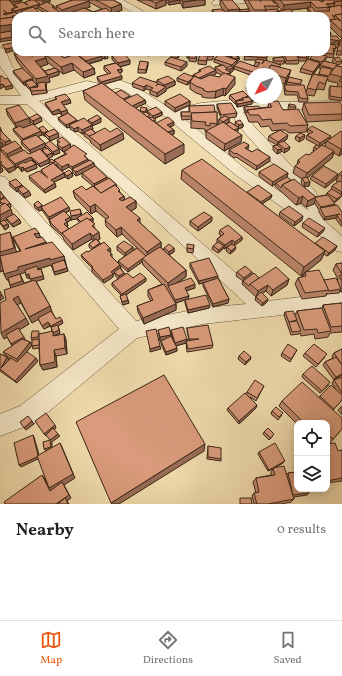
<!DOCTYPE html>
<style>
:root{--surface:#fff;--page:#f6f6f6;--text:#202124;--muted:#757577;--line:#e0e0e0;--accent:#ea580c}
body{margin:0;font-family:Vollkorn,serif;background:var(--page);color:var(--text)}
.controls{position:absolute;right:12px;bottom:12px;display:grid;overflow:hidden;border-radius:8px;box-shadow:0 2px 10px #0003}
.controls button{width:36px;height:36px;display:grid;place-items:center;padding:0;border:0;border-bottom:1px solid var(--line);background:var(--surface);color:var(--text);font:20px sans-serif}
.compass{position:absolute;left:246px;top:68px;width:36px;height:36px;border-radius:50%;background:var(--surface);box-shadow:0 2px 10px #0003;rotate:228deg}
.list{margin:0;padding:0;list-style:none}
h2{display:flex;justify-content:space-between;align-items:center;height:52px;margin:0;padding:0 16px;font-size:17px}
h2 small{font-size:13px;font-weight:400;color:var(--muted)}
.icon{flex:none;width:22px;height:22px;fill:none;stroke:currentColor;stroke-width:2;stroke-linecap:round;stroke-linejoin:round}
.map{position:relative;flex:none;width:342px;height:504px;overflow:hidden}
.search{position:absolute;background:var(--surface);box-shadow:0 2px 10px #0003;left:12px;right:12px;top:12px;height:44px;display:flex;align-items:center;gap:10px;box-sizing:border-box;padding:0 14px;border-radius:12px;color:var(--muted);font-size:15px}
.sheet{height:116px;background:var(--surface)}
nav{display:flex;justify-content:space-around;align-items:center;box-sizing:border-box;height:56px;border-top:1px solid var(--line);background:var(--surface);font-size:11px;color:var(--muted)}
nav a{display:grid;justify-items:center;gap:2px}
nav .on{color:var(--accent)}
.map>svg:first-child{display:block}
</style>
<div class="map">
<svg width="342" height="504" viewBox="0 0 342 504">
<rect width="100%" height="100%" fill="#efdaab"/>
<filter id="stains"><feTurbulence type="fractalNoise" baseFrequency=".005" numOctaves="4"/><feColorMatrix values="0 0 0 0 .2 0 0 0 0 .09 0 0 0 0 .02 0 0 0 .5 -.17"/></filter>
<radialGradient id="worn" r=".72"><stop offset=".6" stop-color="#630" stop-opacity="0"/><stop offset="1" stop-color="#630" stop-opacity=".3"/></radialGradient>
<g fill="none" stroke-linecap="round" stroke-linejoin="round">
<defs>
<g id="minor">
<polygon points="111,0 123,0 143,11 139,16 129,16 132,12"/>
<polygon points="216,0 255,0 250,3 213,5 211,3 213,1"/>
<polygon points="16,29 16,35 0,37 0,31"/>
<path d="M0 47 5 50 12 66 33 95 87 81 100 84 119 80 133 85 173 110 201 103 223 101 231 100 242 105 261 102 342 101V109L261 110 243 112 254 126 315 191 324 208 326 222 342 236V252L336 251 312 228 237 176 167 118 125 91 118 88 100 92 87 89 39 101 268 301 342 292V308L203 324 137 338 35 423 0 436V414L20 406 119 329 0 191V176L5 177 136 321 203 308 246 304 120 187 27 104H0V96H21L0 66ZM227 108 244 132 304 198 308 210 247 170 181 116 201 110Z"/>
</g>
</defs>
<use href="#minor" stroke="#68533d" stroke-width="1"/>
<use href="#minor" fill="#f5e7c8" fill-rule="evenodd"/>
</g>
<g fill="#bb856a" stroke="#3b2618" fill-rule="evenodd">
<polygon points="0,0 23,0 20,1 20,2 25,3 25,2 31,0 50,0 50,2 43,2 43,4 54,6 55,9 56,10 56,6 72,0 113,0 121,4 122,10 112,14 110,13 111,16 95,16 94,15 93,12 102,9 89,2 90,7 85,8 93,12 93,16 41,16 47,14 38,9 38,8 35,9 41,16 25,16 22,14 22,13 17,14 15,19 15,41 13,31"/>
<polygon points="137,0 205,0 205,5 183,8 180,2 180,3 169,5 166,1 166,5 156,9"/>
<path d="M220 0H232L239 10 249 9 244 0H272L274 3H276L273 0H342V7H341L342 8V39L329 26V25H326V16H311L307 10 308 8 291 10 294 13V14L299 16H253L250 12V14L242 15V16H215L212 14V10H223L220 5ZM278 6 283 11H279L278 13Z"/>
<path d="M326 30 331 33 330 36 340 41 338 46H339V43L340 40H342V55H336L338 48 335 47V52H333L334 54 333 58 327 57 325 61 334 64 332 61 334 58 342 61 341 64 337 65V66L342 67V101L329 99V89L330 86 337 87 338 83 328 81V79H327L324 90 317 89 314 96 307 95 308 99 307 102H299L297 95H285L284 88V85H286L287 82 302 80 300 85 306 92 312 75 300 72 301 68 310 60V59L318 54V52H326L332 44V43L327 42 326 43ZM320 65 319 68 321 69 318 75 314 74Z"/>
<path d="M29 52 39 54 46 57V55L55 52H63L59 54 64 58 76 54 74 52H104L107 55 108 58 105 59 102 58V60L89 64 94 68 95 74 84 78 74 70 63 74 57 69 59 71V75L49 78 50 82 46 83 47 93 32 95 31 91 26 86V85H24L14 74 13 71 23 69 17 61 14 53H21L29 54ZM47 62 55 68 45 71 40 67 48 64Z"/>
<polygon points="142,52 151,52 151,54 149,56 142,54"/>
<polygon points="181,52 178,58 173,58 187,66 181,71 165,65 165,62 171,57 171,54"/>
<path d="M221 52H233L232 55 239 57V60L237 61V64L254 66 256 60H244L245 52 267 58 266 61 273 63V58L283 57 281 53H280V52H311L308 59H306V61H299L298 64H286L285 61 284 64H279L280 67 289 76 285 84 278 83 281 86 279 93H276V74H266L267 72 262 71 259 74H262H252V98H260V100L252 101 246 89 247 82H251L249 78 250 75 234 69V66L233 67 234 68 233 71 230 73V75L235 84 225 96 223 95 215 98H207L202 97V95L196 93 190 89V83L187 85 177 81V78L193 76V75L199 72V70H215V67L222 65 214 62V59L221 54ZM216 72 221 75 219 77 212 76 216 74Z"/>
<rect x="238" y="52" width="5" height="2"/>
<polygon points="187,54 197,55 196,62 189,61 189,58 187,58"/>
<polygon points="201,54 215,54 212,60 207,60 206,65 198,64 198,60"/>
<polygon points="112,56 130,64 120,67 122,69 122,72 119,73 122,79 104,84 115,93 130,97 145,100 146,103 135,108 140,111 147,108 147,113 147,111 162,112 162,115 154,119 156,123 174,125 170,127 174,130 174,134 171,135 184,153 165,164 85,100 83,91 100,84 98,81 97,77 108,74 104,70 104,66 115,63 112,59"/>
<polygon points="148,65 146,73 138,73 138,69"/>
<polygon points="157,80 175,81 175,85 166,89 166,91 157,97 150,94 150,90 146,89 144,91 133,87 132,83 157,82"/>
<polygon points="230,95 248,96 248,97 252,104 237,107 236,104 235,104 229,98"/>
<polygon points="55,97 71,103 63,105 67,110 68,113 77,120 77,122 88,122 88,120 101,122 92,126 93,129 92,129 96,133 109,132 124,139 101,151 91,143 90,140 84,136 84,133 82,134 78,131 75,132 70,129 70,127 67,128 59,121 58,118 66,114 62,116 60,113 53,115 46,106 45,103 56,99"/>
<polygon points="165,101 190,101 190,105 175,112 165,105"/>
<polygon points="269,102 283,110 289,110 288,108 289,104 296,107 295,109 308,125 306,132 289,133 285,130 280,130 287,139 284,141 290,147 289,150 284,153 281,150 281,152 277,154 273,150 273,146 277,145 268,140 269,136 280,130 272,131 269,126 261,127 258,122 249,122 244,110 244,107 261,108 268,107"/>
<polygon points="304,103 342,106 342,120 307,122 302,110"/>
<polygon points="217,104 237,113 236,117 229,118 229,122 225,124 235,125 235,122 243,124 243,127 238,129 238,131 237,132 241,142 224,151 206,138 206,132 205,132 205,129 191,128 191,119 182,120 181,116 181,112 189,112 189,106 217,112 217,125 220,124 218,123 219,119 221,118 217,108"/>
<path d="M6 109 39 130V128L48 131V132L58 133 59 137 50 141 45 136H44L41 134 42 135 38 136 45 144 60 153 54 155 52 153 53 156 49 158 50 160 55 161 54 160 65 154 64 152 68 150 63 152 58 147 57 144 58 143 57 140 70 144 71 147 87 158 88 161 108 179 116 184 117 187 121 194 124 196V200L136 201V208L131 211 140 223 161 242V248L164 250V248H174V252L169 255 186 270V277L177 283 195 288 186 291 189 296 188 299 185 300 209 308 188 313 185 303V300L176 303V310L144 324 138 312 137 306 151 301 148 296V290L162 284 143 265 142 262 128 272 120 265 121 269 124 273 125 274 133 278 146 281 126 295 129 303 123 305 120 296 121 295 112 286V283L118 279 115 275V273L113 274V277L104 283 92 272V268L82 258 81 255 88 252 92 250 89 247V244L93 241 92 239 73 250 64 240 63 237 51 226 49 220 42 210 39 211 35 208 34 204 42 205V206L70 210 66 213 71 220 67 222 68 226H67L69 229 80 223 78 221 77 218 71 220 80 209 82 215 93 218V222H92L100 239 98 240 100 243V244L110 248 111 251 110 252 112 254V258L119 264 118 261 125 256 117 250V246L133 247V250L137 248 122 234 117 237 106 226 105 220 106 219 96 211 91 214 75 198 73 191 86 190 93 186 82 177V173L76 176 73 173 72 170 69 167 62 171 56 164V165L64 173 65 177 54 182 56 187 45 193 30 180 29 176 41 173V170L50 165 49 163 40 167 33 160H32L36 164 37 168 27 172 24 170 22 172 19 168 18 167 16 168 15 166 16 169 9 173 1 165H0L3 171 0 173V150L1 151 0 148 6 146 2 143 3 146 0 147V127L2 132 12 143 21 147 22 150 29 154 31 153 22 145 21 141H22L14 132 13 129 16 127 8 116ZM45 147 47 149 42 150 43 152 40 150Z"/>
<polygon points="29,118 42,121 34,125 30,121"/>
<path d="M308 129 330 139 342 132V154L339 156 334 153 332 158 307 178 310 182 309 186 304 187 301 182 302 179 293 173 295 166 297 165 298 160 309 155 314 151H313L314 147 317 145 306 139 307 135 309 134 307 132ZM326 142 325 146 319 147Z"/>
<polygon points="296,136 304,139 299,142 295,139"/>
<polygon points="247,149 252,152 270,161 256,170 236,157 234,158 229,154 229,150 248,149"/>
<polygon points="182,170 247,193 247,192 272,195 271,198 262,204 315,244 337,246 335,250 327,256 324,254 321,260 307,271 324,280 337,280 338,279 333,270 336,264 342,263 342,292 341,292 340,290 339,293 327,294 327,293 326,296 302,299 295,284 298,278 302,277 304,274 301,276 181,179"/>
<polygon points="342,171 342,195 340,198 335,202 333,201 335,204 334,206 342,212 342,226 341,226 336,219 336,218 324,220 319,212 319,210 314,202 314,204 306,207 301,203 296,205 275,186 275,184 272,186 259,176 259,172 288,173 287,177 283,179 291,180 316,197 326,195 327,193 331,190 332,186 338,182 336,181 339,174"/>
<polygon points="64,173 72,173 73,176 68,179 65,177"/>
<polygon points="312,176 337,178 325,188 310,179"/>
<polygon points="9,182 22,185 23,186 31,195 25,198 19,193 18,191 17,192 10,186"/>
<polygon points="0,191 11,207 9,208 13,215 19,219 21,223 13,227 8,222 7,220 5,221 8,224 9,227 5,230 0,223 1,206 2,205 0,203"/>
<polygon points="280,212 302,220 294,226 279,215"/>
<polygon points="190,221 212,221 198,231 190,225"/>
<polygon points="303,223 323,232 317,237 302,227"/>
<polygon points="220,230 242,237 242,240 234,245 235,250 230,254 226,251 227,247 232,244 224,249 223,248 223,249 218,253 212,249 213,246 217,243 217,239 221,236 219,234"/>
<path d="M39 233 40 237 46 242V243L64 256 68 271 55 275 51 265 38 269H41L44 279 36 281 50 306 52 312 56 319 63 323 58 326 60 333 54 336H55L64 334 66 340 67 354 56 356 57 367 43 370 40 365 39 348 33 349 32 346V340L31 338 40 334 52 332 51 327 50 326 44 329 38 319 32 323 21 303 17 304 29 324 19 330 25 340 30 342 32 345 24 355 38 361 17 383 0 371V354L7 357 9 360 10 358 5 355 3 352 12 346 7 337 4 339 6 300 11 287 8 280H7L4 274 3 271 0 272V235L13 239 16 252 20 251 16 244 13 237ZM25 272 27 278H30L31 281 24 283 20 274Z"/>
<polygon points="194,245 193,253 187,252 187,248"/>
<polygon points="190,263 218,278 229,299 228,303 213,307 203,286 203,283 199,284 190,267"/>
<polygon points="237,272 252,275 259,278 289,279 287,285 271,296 266,291 262,293 267,302 262,306 255,300 256,297 242,284 243,281 236,276"/>
<polygon points="342,303 342,332 330,333 328,337 315,339 314,334 301,336 300,333 299,334 291,335 284,315 285,312 295,315 297,311 322,308 323,305"/>
<polygon points="187,328 213,345 212,348 187,352 186,343 176,346 177,351 166,355 161,344 161,341 163,340 160,341 158,330 171,336 174,342 171,333 171,330 187,339 187,341 189,340 187,331"/>
<polygon points="342,349 342,375 334,380 323,365 325,362 333,358 332,356 334,353"/>
<polygon points="297,350 290,362 281,356 282,353"/>
<polygon points="305,353 325,357 316,367 303,356"/>
<polygon points="239,356 251,357 250,360 245,365 238,359"/>
<polygon points="303,374 329,385 320,393 302,377"/>
<polygon points="342,377 342,400 333,410 342,429 330,443 338,451 342,450 342,481 327,483 327,444 329,443 327,442 327,423 297,423 297,424 279,406 282,401 319,398 320,396 336,390 332,383 334,380"/>
<polygon points="264,386 256,401 250,397 256,408 239,424 227,410 228,408 246,394 247,392"/>
<polygon points="342,406 342,415 338,410"/>
<polygon points="272,411 282,415 278,420 271,414"/>
<polygon points="264,432 273,436 269,440 263,434"/>
<polygon points="208,446 221,459 221,461 207,459"/>
<polygon points="259,452 285,461 283,463 274,468 287,474 288,473 295,472 294,467 296,465 297,465 297,489 309,493 307,495 294,497 294,499 291,502 281,504 254,504 252,496 254,493 256,493 253,482 256,478 271,475 271,472 273,469 268,471 258,454"/>
</g>
<g fill="#986c56" stroke="#3b2618">
<polygon points="42,0 50,0 50,2 43,2"/>
<polygon points="163,0 166,0 166,5 156,9 156,3"/>
<polygon points="180,0 180,3 169,5 169,2"/>
<polygon points="196,0 205,0 205,5 183,8 183,2"/>
<polygon points="20,1 21,4 12,6 11,2"/>
<polygon points="89,1 90,7 63,16 62,10"/>
<polygon points="311,2 310,8 308,7 308,8 283,11 284,5"/>
<polygon points="335,3 333,9 330,7 326,4"/>
<polygon points="40,4 41,7 38,6 38,8 23,12 21,11 22,13 16,14 15,11"/>
<polygon points="121,4 122,10 112,14 111,8"/>
<polygon points="15,7 15,11 12,9 13,15 8,16 7,13"/>
<polygon points="240,9 239,14 233,13 233,16 228,16 228,10"/>
<polygon points="93,12 93,16 81,16"/>
<polygon points="110,12 111,16 102,16 102,15"/>
<polygon points="40,13 41,16 30,16"/>
<polygon points="294,13 294,16 284,16 284,15"/>
<polygon points="18,15 18,16 16,16 16,19 0,25 12,16"/>
<polygon points="15,24 16,30 0,33 0,26"/>
<polygon points="331,33 330,36 326,36 326,34"/>
<polygon points="16,34 16,41 15,41 13,35"/>
<polygon points="12,37 13,40 0,42 0,39"/>
<polygon points="16,47 16,50 6,53 5,49"/>
<polygon points="150,52 151,52 151,54 149,56 149,53"/>
<polygon points="179,52 181,52 178,58 178,55"/>
<polygon points="233,52 232,56 227,58 227,54"/>
<polygon points="102,54 102,60 86,64 86,61"/>
<polygon points="107,55 108,58 105,59 104,56"/>
<polygon points="239,57 239,60 237,61 237,64 231,69 232,65 235,62 236,59"/>
<polygon points="46,58 48,64 37,68 35,61"/>
<polygon points="130,60 130,64 119,67 118,63"/>
<polygon points="148,62 148,65 146,73 146,70"/>
<polygon points="187,62 187,66 181,71 181,67"/>
<polygon points="72,63 74,70 63,74 61,67"/>
<polygon points="320,63 319,66 312,75 313,72"/>
<polygon points="94,68 95,74 84,78 83,72"/>
<polygon points="234,68 233,71 230,73 230,69"/>
<polygon points="263,68 262,71 259,74 256,74"/>
<polygon points="122,69 122,72 117,74 117,70"/>
<polygon points="216,70 216,74 199,82 199,78"/>
<polygon points="291,70 289,76 285,84 286,78"/>
<polygon points="59,71 59,75 49,78 50,82 46,83 47,93 45,84 37,86 38,89 30,88 37,85 36,79"/>
<polygon points="122,76 122,79 102,85 101,82"/>
<polygon points="194,77 190,82 190,83 187,85 188,82"/>
<polygon points="235,77 235,84 225,96 226,89"/>
<polygon points="33,78 33,82 25,82 26,85 24,85 23,82"/>
<polygon points="175,81 175,85 166,89 166,91 157,97 157,93 164,88 164,85"/>
<polygon points="3,84 4,87 0,89 0,85"/>
<polygon points="12,85 13,88 6,90 5,87"/>
<polygon points="146,85 146,89 144,91 144,87"/>
<polygon points="224,88 223,95 215,98 216,91"/>
<polygon points="242,98 242,101 236,101 236,104 235,104 236,101"/>
<polygon points="253,98 260,98 260,100 252,101"/>
<polygon points="70,99 71,103 61,106 61,102"/>
<polygon points="145,100 146,103 130,111 130,107"/>
<polygon points="190,101 190,105 175,112 175,108"/>
<polygon points="252,101 252,104 237,107 238,104"/>
<polygon points="59,109 60,113 53,115 52,112"/>
<polygon points="67,110 68,114 62,116 61,112"/>
<polygon points="162,112 162,115 153,119 153,116"/>
<polygon points="41,117 42,121 34,125 33,121"/>
<polygon points="29,118 31,125 18,130 15,123"/>
<polygon points="101,118 101,122 92,126 93,129 84,133 84,132 84,133 82,134 82,130 92,125 92,123"/>
<polygon points="229,118 229,122 223,126 223,122"/>
<polygon points="77,120 77,124 69,125 70,127 67,128 66,125"/>
<polygon points="174,122 174,125 167,128 167,125"/>
<polygon points="243,124 243,127 238,129 238,131 233,134 233,130 238,128 239,125"/>
<polygon points="78,127 78,131 75,132 74,129"/>
<polygon points="174,130 174,134 166,137 165,134"/>
<polygon points="41,131 42,135 24,142 23,139"/>
<polygon points="48,131 48,135 45,133 45,136 44,136 43,133"/>
<polygon points="58,133 59,137 50,141 49,137"/>
<polygon points="123,133 124,139 101,151 100,145"/>
<polygon points="242,135 241,142 224,151 225,144"/>
<polygon points="288,135 287,139 279,144 278,143 278,145 277,145 278,142"/>
<polygon points="305,135 304,139 299,142 300,138"/>
<polygon points="331,136 329,140 327,141 326,142 319,147 320,143"/>
<polygon points="10,140 12,143 6,146 5,142"/>
<polygon points="2,142 3,146 0,147 0,143"/>
<polygon points="45,143 46,145 45,144 45,147 31,154 30,150"/>
<polygon points="70,144 71,148 63,152 62,148"/>
<polygon points="184,144 184,153 165,164 165,154"/>
<polygon points="249,145 248,149 244,151 245,148"/>
<polygon points="21,147 23,151 8,157 7,154"/>
<polygon points="290,147 289,150 284,153 285,149"/>
<polygon points="59,149 60,153 54,155 53,152"/>
<polygon points="282,149 281,152 277,154 278,150"/>
<polygon points="341,149 342,149 342,154 339,156"/>
<polygon points="334,151 332,158 305,180 307,173"/>
<polygon points="52,153 53,156 48,159 47,155"/>
<polygon points="31,157 33,160 19,166 17,165 18,167 16,168 15,164"/>
<polygon points="270,157 270,161 256,170 257,166"/>
<polygon points="49,159 50,162 49,161 49,163 40,167 39,164"/>
<polygon points="88,159 89,163 73,170 72,167"/>
<polygon points="94,163 95,167 76,176 76,172"/>
<polygon points="36,164 37,168 27,172 25,169"/>
<polygon points="68,164 69,167 62,171 62,167"/>
<polygon points="15,166 16,169 9,173 7,169"/>
<polygon points="23,167 24,170 22,172 21,168"/>
<polygon points="0,168 2,168 3,171 0,173"/>
<polygon points="64,173 65,177 52,183 51,180"/>
<polygon points="72,173 73,176 68,179 67,176"/>
<polygon points="288,173 287,177 272,186 273,182"/>
<polygon points="338,174 337,178 325,188 326,184"/>
<polygon points="107,177 108,181 95,188 94,184"/>
<polygon points="310,182 309,186 304,187 305,183"/>
<polygon points="55,183 56,187 45,193 44,190"/>
<polygon points="22,185 23,188 18,189 18,191 17,192 15,188"/>
<polygon points="29,191 31,195 25,198 23,194"/>
<polygon points="342,192 342,195 340,198 335,202 337,199 340,196"/>
<polygon points="272,195 271,198 260,205 261,202"/>
<polygon points="124,196 125,203 120,206 119,199"/>
<polygon points="303,196 301,203 296,205 299,198"/>
<polygon points="316,197 314,204 306,207 308,201"/>
<polygon points="136,201 136,208 127,213 126,207"/>
<polygon points="10,203 11,207 6,210 4,206"/>
<polygon points="95,204 96,211 91,214 90,207"/>
<polygon points="335,204 333,207 320,208 321,207"/>
<polygon points="42,205 43,209 41,207 42,210 39,211 38,208"/>
<polygon points="69,207 70,210 50,220 49,217"/>
<polygon points="11,209 13,216 6,218 7,220 0,224 0,215"/>
<polygon points="81,214 82,218 71,220 71,216"/>
<polygon points="340,214 337,215 336,218 324,220 325,217"/>
<polygon points="303,216 302,220 294,226 295,222"/>
<polygon points="70,217 71,220 67,222 68,226 65,227 64,224 65,220"/>
<polygon points="212,217 212,221 198,231 198,227"/>
<polygon points="93,218 93,222 84,227 83,224"/>
<polygon points="140,218 140,225 137,220"/>
<polygon points="19,219 21,223 13,227 12,224"/>
<polygon points="8,224 9,227 5,230 3,226"/>
<polygon points="121,227 122,234 117,237 116,230"/>
<polygon points="325,228 323,232 317,237 319,233"/>
<polygon points="10,232 13,239 17,254 0,259 2,264 4,270 0,272 0,252"/>
<polygon points="99,232 100,239 95,242 93,236"/>
<polygon points="39,233 41,239 37,241 34,234"/>
<polygon points="90,233 92,239 73,250 72,244"/>
<polygon points="242,237 242,240 234,246 235,242"/>
<polygon points="232,240 232,244 224,249 225,245"/>
<polygon points="46,242 48,248 25,249"/>
<polygon points="161,242 161,249 148,258 147,252"/>
<polygon points="100,243 101,246 93,251 93,248"/>
<polygon points="224,246 223,249 218,253 219,250"/>
<polygon points="337,246 335,250 327,256 329,253"/>
<polygon points="133,247 133,251 126,256 125,253"/>
<polygon points="236,247 235,250 230,254 231,251"/>
<polygon points="110,248 111,251 108,253 107,250"/>
<polygon points="174,248 174,252 169,255 169,252"/>
<polygon points="325,251 321,260 305,273 305,272 304,274 301,276 304,267"/>
<polygon points="64,256 65,263 52,267 51,265 38,269 40,273 38,269 20,274 24,284 11,289 10,285 21,276 7,280 4,274 18,267 50,258"/>
<polygon points="142,258 142,262 128,272 128,269"/>
<polygon points="120,265 121,269 113,274 113,277 104,283 103,280 111,272"/>
<polygon points="67,268 68,271 55,275 54,272"/>
<polygon points="41,269 44,279 31,283 30,279"/>
<polygon points="186,270 186,277 169,288 168,286 168,283"/>
<polygon points="252,272 252,276 243,282 244,278"/>
<polygon points="124,273 125,276 119,280 119,276"/>
<polygon points="29,274 30,278 27,278 26,275"/>
<polygon points="218,276 218,279 199,284 199,281"/>
<polygon points="146,278 146,281 123,297 122,294"/>
<polygon points="289,279 287,285 271,296 273,290"/>
<polygon points="195,284 195,288 185,291 185,288"/>
<polygon points="268,285 266,291 256,298 258,291"/>
<polygon points="2,295 4,298 0,301 0,296"/>
<polygon points="18,296 21,303 17,305 13,299"/>
<polygon points="189,296 188,299 175,303 175,300"/>
<polygon points="229,299 228,303 213,307 213,304"/>
<polygon points="268,299 267,302 262,306 263,303"/>
<polygon points="128,300 129,303 123,305 122,302"/>
<polygon points="176,304 176,310 144,324 143,318"/>
<polygon points="210,305 209,308 188,313 188,310"/>
<polygon points="50,306 52,312 32,323 29,317"/>
<polygon points="26,318 29,324 4,339 1,333"/>
<polygon points="62,320 63,323 58,326 60,333 54,336 55,337 53,336 52,329 51,326"/>
<polygon points="48,322 50,326 44,329 42,326"/>
<polygon points="64,334 66,340 67,354 65,348"/>
<polygon points="171,335 171,338 160,341 160,337"/>
<polygon points="24,337 25,340 13,347 11,344"/>
<polygon points="187,339 187,343 186,341 186,343 175,346 175,343"/>
<polygon points="30,342 32,345 19,362 17,359"/>
<polygon points="160,346 161,349 150,352 150,349"/>
<polygon points="177,348 177,351 166,355 166,352"/>
<polygon points="54,350 56,356 57,367 43,370 40,365"/>
<polygon points="7,357 9,360 1,368"/>
<polygon points="251,357 250,360 245,365 246,362"/>
<polygon points="36,358 38,361 17,383 15,381"/>
<polygon points="342,374 342,375 334,380 336,377"/>
<polygon points="257,405 256,408 239,424 239,421"/>
<polygon points="32,421 34,424 26,430 24,428"/>
<polygon points="55,425 56,428 46,436 44,434"/>
<polygon points="58,434 60,436 52,442 52,449 46,451 44,449 50,440"/>
<polygon points="33,435 34,437 40,458 21,467 19,465"/>
<polygon points="60,443 62,447 75,478 64,485 71,498 67,501 69,504 56,504 52,491 51,490 53,494 50,491 42,475 45,479 50,488"/>
<polygon points="205,444 204,451 119,504 112,504 111,503"/>
<polygon points="285,461 283,463 268,471 269,470"/>
</g>
<g fill="#d99b7b" stroke="#3b2618">
<polygon points="0,0 9,0 15,7 11,10 13,12 7,13 3,10 6,13 3,14 5,15 15,12 18,15 12,16 14,18 13,18 13,17 0,19"/>
<polygon points="10,0 20,0 20,1 11,2"/>
<polygon points="31,0 34,0 40,4 15,11 12,9 18,7 13,5 22,2 28,5 25,2"/>
<polygon points="73,0 88,0 89,1 62,10 56,6"/>
<polygon points="96,0 113,0 121,4 111,8"/>
<polygon points="149,0 163,0 156,3"/>
<polygon points="168,0 180,0 169,2"/>
<polygon points="182,0 196,0 183,2"/>
<polygon points="221,0 232,0 240,9 228,10"/>
<polygon points="248,0 260,0 261,2 260,0 272,0 274,3 277,3 278,6 264,6 266,10 254,10"/>
<polygon points="280,0 319,0 321,2 324,1 322,0 342,0 342,1 333,2 335,3 326,4 330,7 317,8 311,2 284,5"/>
<polygon points="47,2 54,6 52,7 64,15 84,8 93,12 81,16 62,16 61,15 58,16 41,16 50,13 38,6"/>
<polygon points="340,5 342,8 342,14 335,15 335,17 332,15 335,19 330,20 330,22 327,22 326,21 326,16 314,16 312,14 319,14 317,11 330,11 329,10 330,7 327,8"/>
<polygon points="33,7 40,13 29,16 21,11"/>
<polygon points="308,7 312,7 316,12 311,13"/>
<polygon points="106,8 110,12 102,15 103,16 96,16 98,15 93,12"/>
<polygon points="220,9 225,11 231,16 218,16 212,10"/>
<polygon points="249,9 250,11 241,12 239,10"/>
<polygon points="276,9 278,12 267,13 266,11 266,10"/>
<polygon points="290,9 294,13 284,15 279,11"/>
<polygon points="242,12 242,14 235,15 233,13"/>
<polygon points="268,13 271,15 278,13 284,16 265,16 263,14"/>
<polygon points="190,14 194,16 180,16"/>
<polygon points="293,14 299,16 290,16"/>
<polygon points="342,14 342,31 330,20 337,19 341,21 335,15"/>
<polygon points="13,17 15,24 0,26 0,19"/>
<polygon points="14,19 16,19 16,27 15,24"/>
<polygon points="12,27 16,27 16,34 13,35"/>
<polygon points="326,30 331,33 326,34"/>
<polygon points="11,31 12,37 0,39 0,33"/>
<polygon points="326,36 337,36 340,41 327,39"/>
<polygon points="340,40 342,40 342,51 337,51 338,46 340,46"/>
<polygon points="16,42 16,47 5,49 2,45"/>
<polygon points="333,42 338,42 339,44 334,44"/>
<polygon points="326,44 335,45 336,49 333,48 334,54 320,53 320,52 326,52"/>
<polygon points="19,52 20,52 21,53 15,55 14,53"/>
<polygon points="24,52 27,52 31,56 42,53 46,58 35,61 48,76 36,79 15,55"/>
<polygon points="29,52 37,52 39,54 32,56"/>
<polygon points="55,52 56,52 64,58 76,54 94,68 83,72 72,63 61,67 46,55"/>
<polygon points="78,52 104,52 107,55 104,56 102,54 100,55 102,56 86,61 78,55 80,54"/>
<polygon points="172,52 179,52 178,55 171,54"/>
<polygon points="187,52 197,52 196,58 189,58 189,55 187,54"/>
<polygon points="202,52 214,52 213,56 208,56 206,61 198,60 200,55 206,56 201,54"/>
<polygon points="223,52 233,52 227,54"/>
<polygon points="245,52 252,53 252,52 267,52 267,58 244,56"/>
<polygon points="283,52 295,52 299,60 287,61"/>
<polygon points="297,52 311,52 304,53 309,53 309,56 306,55 307,58 298,57"/>
<polygon points="123,53 130,60 118,63 112,56"/>
<polygon points="314,53 327,56 322,62 310,59"/>
<polygon points="220,54 237,60 232,65 214,59"/>
<polygon points="234,55 239,57 236,59 230,57"/>
<polygon points="171,57 187,62 181,67 165,62"/>
<polygon points="283,57 285,61 275,61 273,58"/>
<polygon points="339,57 342,61 337,62 334,58"/>
<polygon points="257,59 264,60 262,64 265,60 281,65 279,67 271,65 269,69 263,68 256,73 234,66 240,61 257,67 260,63 255,62"/>
<polygon points="308,59 320,63 313,72 301,68"/>
<polygon points="140,61 148,62 146,70 138,69"/>
<polygon points="324,61 337,64 334,69 320,65"/>
<polygon points="116,63 122,69 117,70 122,76 101,82 97,77 111,73 104,66"/>
<polygon points="223,65 227,68 230,66 234,68 230,69 225,69 231,73 227,74 224,73 223,73 215,67"/>
<polygon points="271,65 291,70 286,78 276,75 276,74 271,74 266,73"/>
<polygon points="209,66 216,70 199,78 193,75 201,71 199,70"/>
<polygon points="336,66 342,67 342,82 339,81 342,77 330,74"/>
<polygon points="321,67 332,69 329,76 319,74"/>
<polygon points="22,68 33,78 23,82 13,71"/>
<polygon points="55,68 59,71 48,75 45,71"/>
<polygon points="184,73 194,77 188,82 177,78"/>
<polygon points="224,73 235,77 226,89 224,88 216,91 208,92 203,90 204,89 196,86 190,82 194,76 201,79 210,75 219,77"/>
<polygon points="252,74 252,79 250,75"/>
<polygon points="313,74 328,77 325,84 319,82 316,90 307,88"/>
<polygon points="0,76 2,76 5,79 7,78 12,85 5,87 3,84 0,85"/>
<polygon points="168,76 175,81 164,85 157,80"/>
<polygon points="140,77 158,83 156,86 158,84 166,87 157,93 150,90 153,88 146,85 144,87 132,83"/>
<polygon points="289,77 302,80 300,84 287,82"/>
<polygon points="276,79 281,86 276,87"/>
<polygon points="32,80 37,85 30,88 25,82"/>
<polygon points="45,82 46,90 31,91 30,88 38,87 38,83"/>
<polygon points="247,82 252,82 252,91"/>
<polygon points="102,83 184,144 165,154 83,91"/>
<polygon points="284,85 304,85 308,99 300,98 298,92 286,91"/>
<polygon points="330,86 342,87 342,98 330,96"/>
<polygon points="121,90 130,96 123,99 115,93"/>
<polygon points="243,91 248,96 236,101 230,95"/>
<polygon points="65,94 70,99 61,102 67,110 61,112 59,109 52,112 45,103 57,99 55,97"/>
<polygon points="137,94 145,100 132,106 124,100"/>
<polygon points="180,94 190,101 175,108 165,101"/>
<polygon points="249,97 252,101 238,104 236,101 244,100 242,98"/>
<polygon points="278,101 283,110 298,109 308,125 290,126 287,123 273,124 271,119 262,120 259,115 250,115 247,110 272,107 269,102"/>
<polygon points="340,102 342,106 342,114 309,115 304,103"/>
<polygon points="231,103 237,113 221,115 217,104"/>
<polygon points="289,104 295,105 296,107 290,107"/>
<polygon points="19,105 29,118 15,123 6,109"/>
<polygon points="214,105 215,112 191,113 192,116 182,116 181,112 190,112 189,106"/>
<polygon points="258,106 261,108 247,110 247,113 244,107"/>
<polygon points="141,107 147,108 145,112 140,111"/>
<polygon points="156,107 162,112 153,116 147,111"/>
<polygon points="146,112 150,115 147,117 143,113"/>
<polygon points="217,112 217,124 210,123 210,126 205,125 206,122 192,121 191,113"/>
<polygon points="68,113 77,120 66,125 58,118"/>
<polygon points="37,114 41,117 33,121 29,118"/>
<polygon points="97,115 101,118 92,123 88,120"/>
<polygon points="225,116 229,118 223,122 219,119"/>
<polygon points="152,117 156,120 153,121 149,118"/>
<polygon points="168,117 174,122 167,125 174,130 168,132 156,123"/>
<polygon points="84,118 92,125 82,130 78,127 74,129 69,125"/>
<polygon points="240,120 243,124 239,125 235,122"/>
<polygon points="223,122 242,135 225,144 206,131"/>
<polygon points="230,122 239,128 234,130 226,124"/>
<polygon points="33,124 41,131 23,139 13,129 20,126 23,128"/>
<polygon points="43,126 48,131 43,133 39,128"/>
<polygon points="312,126 331,136 320,143 307,135 313,132 308,129"/>
<polygon points="105,128 110,132 117,128 123,133 100,145 89,136"/>
<polygon points="54,129 58,133 49,137 45,133"/>
<polygon points="91,129 96,133 89,136 90,137 84,132"/>
<polygon points="0,130 10,140 5,142 0,138"/>
<polygon points="280,130 288,135 278,142 269,136"/>
<polygon points="341,131 342,132 342,149 341,149 327,141"/>
<polygon points="300,133 305,135 300,138 296,136"/>
<polygon points="36,135 45,143 30,150 21,141"/>
<polygon points="62,137 70,144 62,148 57,144 60,142 57,140"/>
<polygon points="15,141 21,147 7,154 0,148"/>
<polygon points="50,141 59,149 53,152 45,144"/>
<polygon points="284,141 290,147 285,149 278,143"/>
<polygon points="244,142 249,145 245,148 252,152 257,149 270,157 257,166 236,153 235,154 229,150"/>
<polygon points="74,145 87,154 84,156 88,159 72,167 68,164 62,167 54,160 67,154 64,152"/>
<polygon points="277,145 282,149 278,150 273,146"/>
<polygon points="317,145 320,147 317,149 314,147"/>
<polygon points="322,145 334,151 307,173 295,166 300,162 298,160 306,154 309,155"/>
<polygon points="47,148 52,153 47,155 42,150"/>
<polygon points="40,149 49,159 39,164 31,157 15,164 8,157 24,150 29,154"/>
<polygon points="0,150 15,166 7,169 0,163 2,162 0,162"/>
<polygon points="52,159 55,162 52,163 49,161"/>
<polygon points="202,159 325,251 304,267 182,170"/>
<polygon points="31,160 36,164 25,169 23,167 21,168 17,165 24,162 25,163"/>
<polygon points="90,160 94,163 76,172 72,169"/>
<polygon points="53,163 64,173 51,180 55,183 44,190 29,176 39,171 48,178 41,170"/>
<polygon points="274,164 288,173 273,182 259,172"/>
<polygon points="95,166 107,177 94,184 82,173"/>
<polygon points="324,166 338,174 326,184 312,176"/>
<polygon points="69,170 72,173 67,176 64,173"/>
<polygon points="342,171 342,176 339,174"/>
<polygon points="287,177 291,180 282,185 281,188 276,183"/>
<polygon points="307,177 310,182 305,183 302,178"/>
<polygon points="109,178 116,184 101,193 94,186"/>
<polygon points="16,179 22,185 15,188 9,182"/>
<polygon points="294,179 316,197 308,201 303,196 299,198 282,185"/>
<polygon points="339,181 342,182 342,192 332,186"/>
<polygon points="115,185 120,190 118,191 124,196 119,199 122,201 130,197 136,201 126,207 140,218 137,220 161,242 147,252 121,227 116,230 105,220 109,217 95,204 90,207 73,191 82,186 86,190 93,186 101,193"/>
<polygon points="258,185 272,195 261,202 247,192"/>
<polygon points="23,186 29,191 23,194 18,189"/>
<polygon points="332,189 342,195 337,199 327,193"/>
<polygon points="0,191 4,197 0,199"/>
<polygon points="328,195 335,204 321,207 315,199 316,197"/>
<polygon points="61,197 69,207 49,217 41,207"/>
<polygon points="5,198 10,203 7,205 5,203 3,204 0,201 0,200"/>
<polygon points="38,201 42,205 38,208 34,204"/>
<polygon points="5,203 11,209 0,215 0,206"/>
<polygon points="337,205 342,212 342,223 337,215 340,214 325,217 320,208"/>
<polygon points="289,206 303,216 295,222 280,212"/>
<polygon points="80,209 81,214 71,216 70,211"/>
<polygon points="64,211 70,217 65,220 67,222 64,224 69,229 62,233 62,234 50,222 51,222 49,220"/>
<polygon points="87,212 93,218 89,220 87,218 81,222 77,218"/>
<polygon points="204,212 212,217 198,227 190,221"/>
<polygon points="14,214 19,219 12,224 6,218"/>
<polygon points="87,218 95,224 92,226 99,232 93,236 90,233 72,244 62,233"/>
<polygon points="309,218 325,228 319,233 303,223"/>
<polygon points="4,220 8,224 3,226 0,222"/>
<polygon points="228,225 242,237 235,242 232,240 225,245 217,239 224,234 220,230"/>
<polygon points="35,228 39,233 34,234 37,238 42,237 46,242 25,249 52,242 64,256 50,260 50,258 18,267 18,270 4,274 0,256 21,251 13,237"/>
<polygon points="10,232 14,248 0,252 0,235"/>
<polygon points="323,237 337,246 329,253 315,243"/>
<polygon points="96,239 100,243 93,248 89,244"/>
<polygon points="124,241 133,247 125,253 117,246"/>
<polygon points="104,242 110,248 107,250 112,254 110,255 120,265 111,272 113,274 103,280 92,268 93,267 81,255 87,251 88,252"/>
<polygon points="218,242 224,246 219,250 213,246"/>
<polygon points="169,244 174,248 169,252 164,248"/>
<polygon points="187,244 194,245 193,249 187,248"/>
<polygon points="232,244 236,247 231,251 227,247"/>
<polygon points="160,247 186,270 168,283 142,258"/>
<polygon points="137,248 146,256 128,269 118,261"/>
<polygon points="209,258 218,276 199,281 190,263"/>
<polygon points="64,260 67,268 54,272 52,264"/>
<polygon points="342,263 342,274 336,264"/>
<polygon points="37,266 38,270 41,269 43,276 30,279 29,274 26,275 25,270"/>
<polygon points="245,266 252,272 244,278 237,272"/>
<polygon points="276,267 289,279 273,290 268,285 258,291 250,284"/>
<polygon points="120,268 124,273 119,276 114,272"/>
<polygon points="319,270 329,290 305,293 298,278 306,276 305,272"/>
<polygon points="127,273 133,278 140,273 146,278 122,294 112,283"/>
<polygon points="254,273 259,278 250,284 249,286 243,281"/>
<polygon points="20,274 22,281 10,285 8,278"/>
<polygon points="342,275 342,281 339,276"/>
<polygon points="191,278 195,284 185,288 189,296 175,300 168,286"/>
<polygon points="218,278 229,299 213,304 203,283"/>
<polygon points="336,278 341,289 329,291 324,280"/>
<polygon points="35,280 50,306 29,317 18,296 13,299 26,318 1,333 0,303 6,300 4,290"/>
<polygon points="164,284 176,304 143,318 137,306 153,300 148,290"/>
<polygon points="0,291 2,295 0,296"/>
<polygon points="261,292 268,299 263,303 256,297"/>
<polygon points="126,294 128,300 122,302 120,296"/>
<polygon points="206,295 210,305 188,310 185,300"/>
<polygon points="342,303 342,326 331,327 323,305"/>
<polygon points="322,308 331,331 318,333 317,329 304,330 297,311"/>
<polygon points="51,311 56,319 60,317 62,320 51,326 48,322 42,326 38,318"/>
<polygon points="293,311 297,320 289,322 285,312"/>
<polygon points="297,321 301,331 292,332 289,322"/>
<polygon points="58,325 59,330 53,333 51,327"/>
<polygon points="208,325 213,345 188,349 186,341 199,339 189,339 187,328"/>
<polygon points="169,327 171,335 160,337 158,330"/>
<polygon points="183,327 187,339 175,343 171,330"/>
<polygon points="18,328 24,337 11,344 6,335"/>
<polygon points="156,329 160,346 150,349 146,331"/>
<polygon points="32,331 39,331 38,337 31,338"/>
<polygon points="53,331 53,336 64,334 65,348 54,350 55,362 40,365 39,334"/>
<polygon points="171,336 177,348 166,352 161,341"/>
<polygon points="22,339 30,342 17,359 3,352"/>
<polygon points="39,339 39,345 32,346 32,340"/>
<polygon points="288,344 297,350 291,359 282,353"/>
<polygon points="314,344 327,354 318,364 305,353"/>
<polygon points="342,349 342,365 334,353"/>
<polygon points="244,351 251,357 246,362 239,356"/>
<polygon points="27,352 36,358 15,381 0,369 0,354 7,357 1,368 11,358 17,362"/>
<polygon points="336,357 342,365 342,374 336,377 325,362"/>
<polygon points="312,366 330,382 322,391 303,374"/>
<polygon points="164,375 205,444 111,503 76,422"/>
<polygon points="342,377 342,393 334,380"/>
<polygon points="255,380 264,386 257,398 247,392"/>
<polygon points="302,382 342,418 342,429 333,439 327,434 327,423 304,423 282,401"/>
<polygon points="331,385 342,395 342,400 334,409 320,396"/>
<polygon points="245,393 257,405 239,421 228,408"/>
<polygon points="276,407 283,413 279,417 272,411"/>
<polygon points="46,413 55,425 44,434 35,421"/>
<polygon points="28,416 32,421 24,428 20,422"/>
<polygon points="53,428 58,434 50,440 51,447 44,449 43,442 50,440 46,435"/>
<polygon points="268,428 274,434 271,438 264,432"/>
<polygon points="33,435 38,455 37,456 37,457 19,465 14,443"/>
<polygon points="60,443 73,474 49,488 37,456"/>
<polygon points="275,443 285,461 269,470 259,452"/>
<polygon points="335,443 338,451 342,450 342,478 327,481 327,444"/>
<polygon points="208,446 221,448 221,459 208,457"/>
<polygon points="284,466 294,499 268,504 257,504 254,493 259,492 256,478 275,475 273,468"/>
<polygon points="297,472 297,489 308,489 309,493 293,495 288,473"/>
<polygon points="42,475 50,491 62,482 69,495 56,504 5,504 4,502"/>
<polygon points="65,498 68,504 58,504"/>
<polygon points="240,498 251,498 252,504 240,504"/>
</g>
<rect width="100%" height="100%" filter="url(#stains)"/>
<rect width="100%" height="100%" fill="url(#worn)"/>
</svg>
<div class="controls">
<button><svg class="icon" aria-label="locate" viewBox="0 0 24 24"><circle cx="12" cy="12" r="6"/><path d="M12 2v4M12 18v4M2 12h4M18 12h4"/></svg></button>
<button><svg class="icon" aria-label="layers" viewBox="0 0 24 24"><path d="M12 4l9 5-9 5-9-5zM3 14l9 5 9-5"/></svg></button>
</div>
<svg class="compass" viewBox="-18 -18 36 36"><path d="M0-13l5 13h-10z" fill="#e53935"/><path d="M0 13l5-13h-10z" fill="#757577"/></svg>
<div class="search"><svg class="icon" aria-label="search" viewBox="0 0 24 24"><circle cx="10" cy="10" r="6"/><path d="M15 15l6 6"/></svg>Search here</div>
</div>
<section class="sheet">
<h2>Nearby<small>0 results</small></h2>
<ul class="list">
</ul>
</section>
<nav>
<a class="on"><svg class="icon" aria-label="map" viewBox="0 0 24 24"><path d="M3 6l6-2 6 2 6-2v14l-6 2-6-2-6 2zM9 4v14M15 6v14"/></svg>Map</a>
<a><svg class="icon" aria-label="directions" viewBox="0 0 24 24"><path d="M12 3l9 9-9 9-9-9zM9 14v-3h6M13 9l2 2-2 2"/></svg>Directions</a>
<a><svg class="icon" aria-label="saved" viewBox="0 0 24 24"><path d="M7 4h10v16l-5-4-5 4z"/></svg>Saved</a>
</nav>
